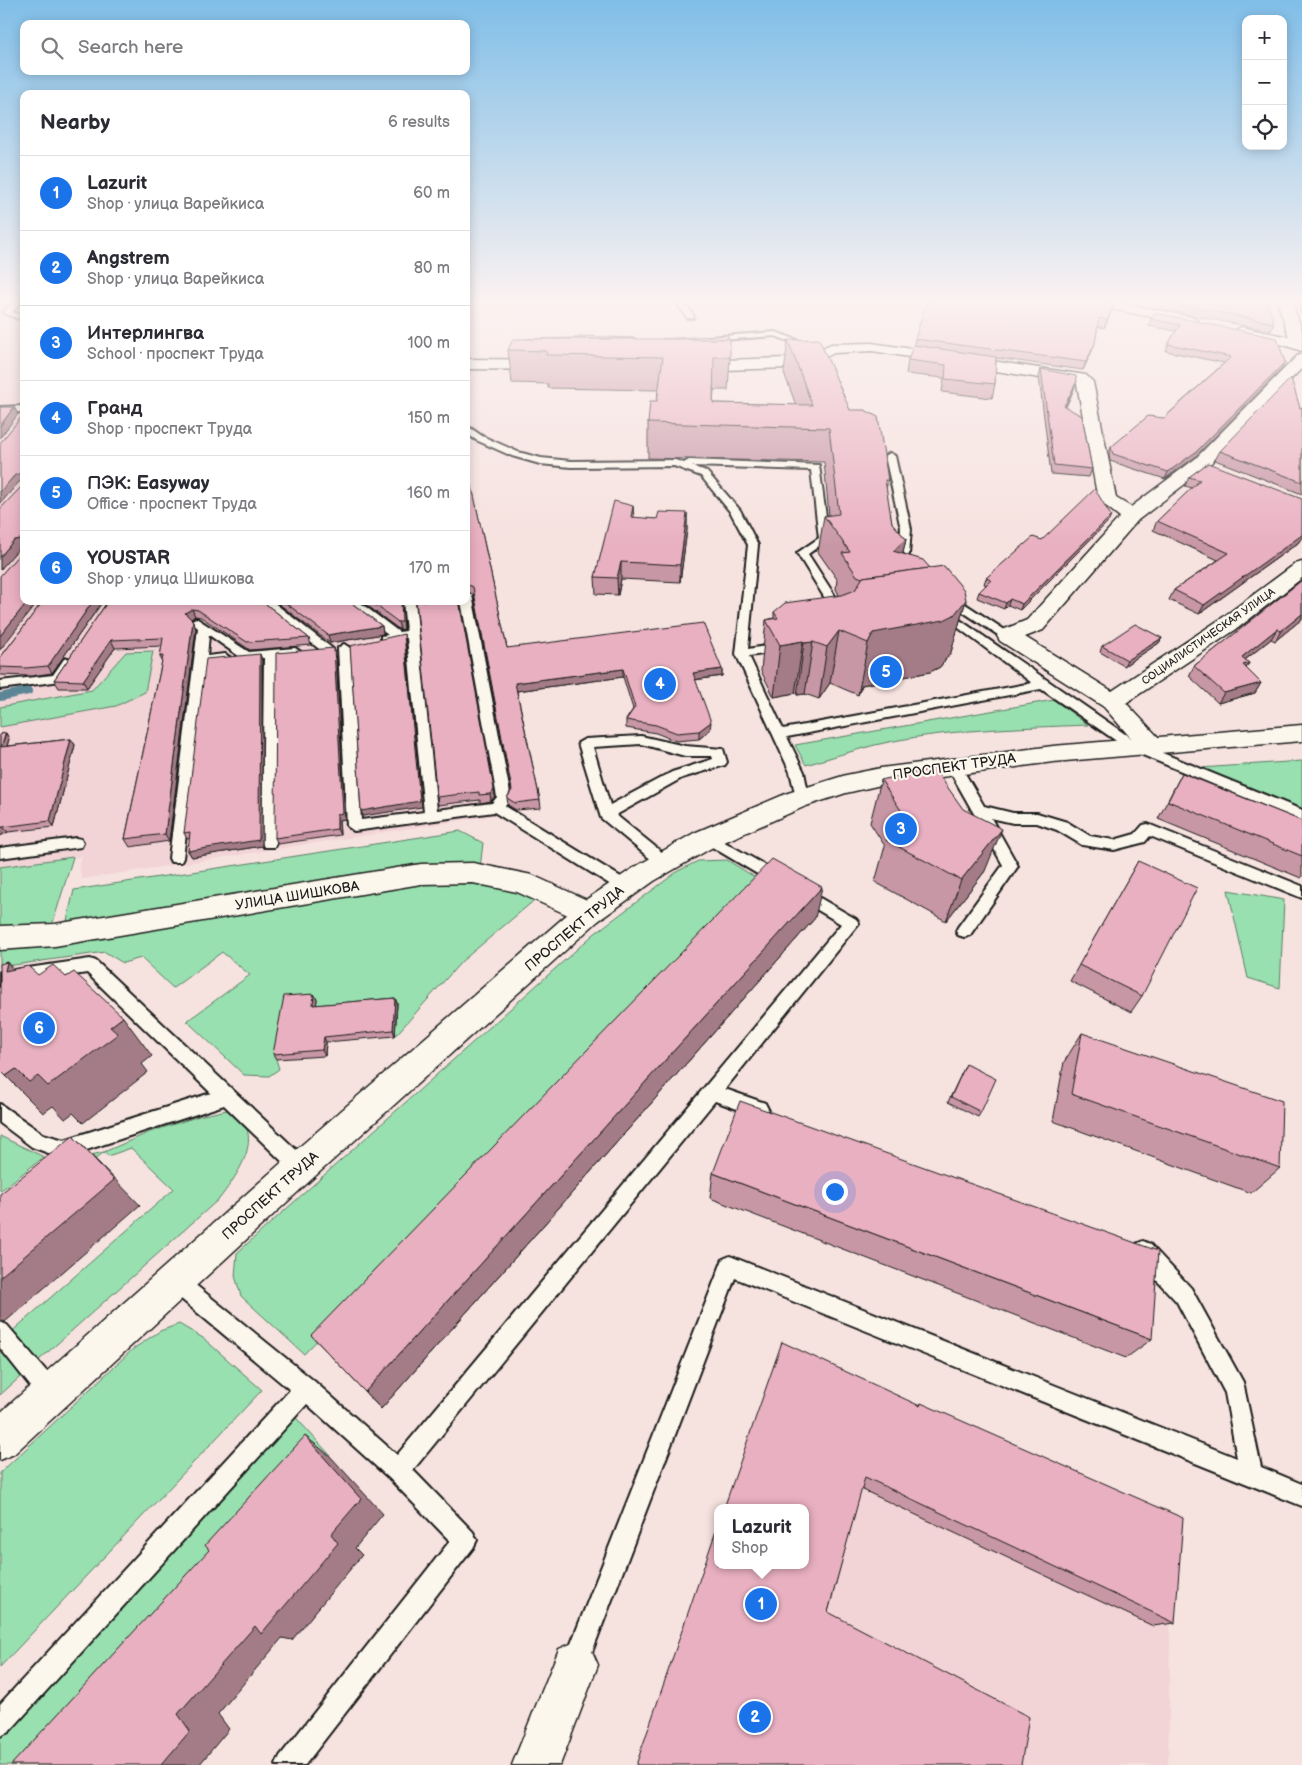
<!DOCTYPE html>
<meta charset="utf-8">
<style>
:root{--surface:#fff;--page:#f2f2f3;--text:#2b2b33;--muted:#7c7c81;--line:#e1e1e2;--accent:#1a73e8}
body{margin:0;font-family:"Balsamiq Sans",sans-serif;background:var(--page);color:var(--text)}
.controls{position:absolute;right:15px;top:15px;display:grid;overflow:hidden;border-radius:10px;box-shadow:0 2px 12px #0003}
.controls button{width:45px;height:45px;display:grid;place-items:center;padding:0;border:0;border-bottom:1px solid var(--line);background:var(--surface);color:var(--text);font:25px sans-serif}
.you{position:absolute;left:834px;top:1191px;width:18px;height:18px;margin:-12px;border:4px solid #fff;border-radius:50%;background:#1a73e8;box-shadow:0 0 0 8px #1a73e833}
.badge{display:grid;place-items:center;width:32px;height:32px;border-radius:50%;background:var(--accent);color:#fff;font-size:16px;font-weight:700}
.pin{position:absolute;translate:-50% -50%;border:2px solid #fff;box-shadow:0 1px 5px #0006}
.popup{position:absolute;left:714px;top:1504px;width:95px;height:65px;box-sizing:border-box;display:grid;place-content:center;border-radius:10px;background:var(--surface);filter:drop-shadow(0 1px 4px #0005);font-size:16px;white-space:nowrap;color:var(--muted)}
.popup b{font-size:19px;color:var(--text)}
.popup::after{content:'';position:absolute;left:50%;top:100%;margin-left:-10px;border:10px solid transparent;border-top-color:var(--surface)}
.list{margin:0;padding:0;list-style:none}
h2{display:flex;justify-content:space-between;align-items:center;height:65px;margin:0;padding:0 20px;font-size:21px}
h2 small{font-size:16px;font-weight:400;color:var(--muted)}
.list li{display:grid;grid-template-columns:32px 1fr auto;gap:15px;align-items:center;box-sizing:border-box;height:75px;padding:0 20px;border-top:1px solid var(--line)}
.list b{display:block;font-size:19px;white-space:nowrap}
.list p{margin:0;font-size:16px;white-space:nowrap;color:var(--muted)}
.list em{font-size:16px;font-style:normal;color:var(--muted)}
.icon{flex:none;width:28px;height:28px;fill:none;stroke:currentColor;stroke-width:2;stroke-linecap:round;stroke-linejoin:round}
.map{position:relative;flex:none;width:1302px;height:1765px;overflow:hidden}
.search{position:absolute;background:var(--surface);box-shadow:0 2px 12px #0003;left:20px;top:20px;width:450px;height:55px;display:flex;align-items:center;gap:12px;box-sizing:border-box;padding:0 18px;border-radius:10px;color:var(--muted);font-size:19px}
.panel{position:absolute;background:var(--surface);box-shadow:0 2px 12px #0003;left:20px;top:90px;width:450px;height:515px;border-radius:10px}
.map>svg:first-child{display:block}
</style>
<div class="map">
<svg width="1302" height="1765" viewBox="0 0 1302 1765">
<rect width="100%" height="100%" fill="#f6e2df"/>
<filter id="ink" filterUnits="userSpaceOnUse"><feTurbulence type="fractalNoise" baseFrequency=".02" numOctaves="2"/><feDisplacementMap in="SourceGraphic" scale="10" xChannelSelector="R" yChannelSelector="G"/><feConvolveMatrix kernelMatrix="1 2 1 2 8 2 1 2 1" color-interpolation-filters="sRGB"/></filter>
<g filter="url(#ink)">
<g fill="#f2d3d6">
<polygon points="0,300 24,300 24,601 466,601 466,464 541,808 82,879 79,867 82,856 0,868 0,727 116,706 145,692 152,652 126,652 92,690 0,707"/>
<polygon points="777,1356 1176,1532 1170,1634 1168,1765 636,1765 717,1528 717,1565 805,1565 805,1508 724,1508"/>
</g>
<g fill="#98e0af" stroke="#5a7e66">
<polygon points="153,651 145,692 116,706 0,727 0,707 92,690 126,652"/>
<path d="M1054 700 1088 725C1018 728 944 729 875 745 852 751 829 758 806 765L795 745Z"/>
<polygon points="1302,761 1302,808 1200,768"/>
<polygon points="460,831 483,843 480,868 66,925 74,890"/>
<polygon points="73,857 51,929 0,933 0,867"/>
<polygon points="727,860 761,881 304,1354 241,1296 235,1276 237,1253 594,934 678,871 698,861"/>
<polygon points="473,873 537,898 462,961 395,1036 397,1003 276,1059 279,1069 269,1076 244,1075 187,1021 250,975 222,952 173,988 141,958 123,963 105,952 0,967 0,941"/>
<polygon points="1228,890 1284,900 1280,988 1248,978"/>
<path d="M232 1109C266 1135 240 1171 220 1198L0 1395V1342L174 1189 131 1148 108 1156 104 1152 0 1237 39 1167 104 1152 150 1132 199 1116Z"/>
<polygon points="0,1136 44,1157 0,1191"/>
<polygon points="179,1324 203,1338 262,1390 0,1667 0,1473 133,1349 160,1331"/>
<polygon points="288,1409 330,1455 239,1557 62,1765 0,1765 0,1723"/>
</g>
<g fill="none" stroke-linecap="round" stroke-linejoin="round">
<polyline stroke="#5b8696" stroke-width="8" points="0,697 28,691"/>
<defs>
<g id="service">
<polygon points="15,300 23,300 12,312 24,316 24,321 3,313"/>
<polygon points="675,300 683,300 694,316 693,318 687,318"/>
<polygon points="776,332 816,347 809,349 775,336 708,341 704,339 708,337"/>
<polygon points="24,406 24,412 0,413 0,407"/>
<polygon points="466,425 482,436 518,452 541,458 571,461 675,460 684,463 689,460 819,465 829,539 808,554 846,613 840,616 834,613 797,553 819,538 811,470 692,466 707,472 740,510 758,545 748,649 783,643 789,647 783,651 749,656 783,729 1032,683 940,614 938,612 944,609 1138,743 1302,810 1302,821 1128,749 1041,689 787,737 804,772 809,798 807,801 797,801 790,772 736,654 748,545 731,513 701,476 674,466 571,467 540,464 512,456 476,440 466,433"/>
<polygon points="890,453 895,456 911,529 908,567 912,570 906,573 897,568 901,529 885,456"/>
<polygon points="466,592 472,595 511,798 505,806 629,882 632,886 629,890 619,890 494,812 354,831 347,826 338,648 344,644 350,648 361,820 424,812 407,638 381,642 381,636 388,635 344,601 358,601 399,632 406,631 403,601 415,601 437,810 492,803 497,797 461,601 466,601"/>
<polygon points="946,593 950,594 1014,636 1012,639 1004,639 942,598 940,596"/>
<polygon points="258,601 272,601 333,649 331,652 323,652"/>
<polygon points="196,618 249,652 295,648 301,652 295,656 276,657 276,843 274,847 264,847 262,843 264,658 243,659 209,635 207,656 225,654 231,658 225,662 207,663 183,858 181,862 171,862 169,858 198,628 190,621"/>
<polygon points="68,658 74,662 61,681 0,689 0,681 53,675 64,659"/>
<path d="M641 736 685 746 723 749 727 762 725 765 682 778 616 815 669 858 671 862 669 866H659L601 818 578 743 585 739ZM641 744 685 756H712L713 759 672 772 610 805 593 747Z"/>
<polygon points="954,761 959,763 984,806 1013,813 1037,813 1067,822 1090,836 1114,840 1135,834 1143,825 1148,824 1302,886 1302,898 1150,836 1145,842 1114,850 1082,845 1057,830 1037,823 1013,823 991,818 1018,866 970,935 964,937 958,935 956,931 958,927 1003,865 947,766"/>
<polygon points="707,832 784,876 786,880 784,884 774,884 702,841 700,837 702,833"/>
<polygon points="76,838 81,839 83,843 81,847 0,858 0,848"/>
<polygon points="801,887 856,919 859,923 725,1089 765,1103 768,1109 765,1115 759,1117 715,1101 413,1470 473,1532 477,1540 473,1548 305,1765 276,1765 280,1756 450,1541 390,1479 307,1404 9,1732 0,1736 0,1704 290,1390 168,1288 165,1281 168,1274 175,1271 182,1274 314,1381 397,1455 841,924 796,897 793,893 796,889"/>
<polygon points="90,959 96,961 308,1161 310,1167 308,1173 301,1176 294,1173 224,1105 62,1158 32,1147 0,1123 0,1104 43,1134 64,1140 211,1093 87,973 0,986 0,972"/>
<polygon points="1143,1241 1150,1244 1191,1288 1243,1382 1261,1467 1302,1484 1302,1506 735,1278 584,1673 575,1676 566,1673 563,1664 723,1259 730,1256 1237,1458 1225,1393 1177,1302 1136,1258 1133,1251 1136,1244"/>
<polygon points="0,1322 7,1325 59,1386 62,1394 59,1402 51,1405 43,1402 0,1348"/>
</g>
<g id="minor">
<polygon points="1080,300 1108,300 1191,317 1198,321 1191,325 1087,304"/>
<polygon points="1277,300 1291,300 1302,331 1302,351 1274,342 1236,334 1234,331 1241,327 1289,337"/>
<polygon points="872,343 1086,375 1093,382 1116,498 1131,507 1195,459 1297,356 1302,354 1302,368 1207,467 1138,520 1043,630 1025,637 1112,691 1222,618 1295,564 1302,562 1302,578 1238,628 1126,703 1160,739 1163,745 1160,751 1151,753 1142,751 1104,707 1000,641 997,636 1000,631 1027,620 1120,517 1098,500 1077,384 872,351 834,353 811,364 788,368 692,371 684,366 692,361 788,358 803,357 831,344"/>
<polygon points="466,359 547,360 555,365 547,370 466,369"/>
<polygon points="473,863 532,875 598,905 602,913 598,921 588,924 517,892 473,883 421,884 55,946 0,950 0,926 55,924 421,864"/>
<polygon points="575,1642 591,1649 598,1665 560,1765 512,1765 559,1649"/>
</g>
<polygon id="secondary" points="1302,725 1302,741 1053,762 881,785 846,793 806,806 713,847 654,881 598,921 313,1178 14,1454 0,1460 0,1413 289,1156 578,905 635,867 694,833 788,793 846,775 881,768 1053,746"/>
</defs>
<use href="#service" stroke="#1c1c1c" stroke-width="4"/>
<use href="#minor" stroke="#1c1c1c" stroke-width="3"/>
<use href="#secondary" stroke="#1c1c1c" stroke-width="3"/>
<use href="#service" fill="#fbf7ec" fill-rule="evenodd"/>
<use href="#minor" fill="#fbf7ec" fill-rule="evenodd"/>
<use href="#secondary" fill="#fbf7ec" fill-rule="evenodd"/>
</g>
<g fill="#c897a6" stroke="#1c1c1c">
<polygon points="1163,300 1274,323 1271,331 1159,309"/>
<polygon points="1299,300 1302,300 1302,314 1300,314"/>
<polygon points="1112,311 1104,328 1098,327 1095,343 1092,351 1083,370 996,358 995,384 992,398 942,392 944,378 906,374 908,360 914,346 915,339"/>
<polygon points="1155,313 1285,362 1282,369 1194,458 1165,479 1110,461 1109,454 1111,447 1164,418 1224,363 1166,351 1168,344 1176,331 1148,326 1151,319"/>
<polygon points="636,339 730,357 728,390 714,390 713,403 796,405 784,373 788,340 850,410 888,480 886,490 892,523 906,539 903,553 930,568 966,600 951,652 940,667 930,672 862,685 858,695 830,683 819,699 805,694 797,695 795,693 774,697 761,671 766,620 774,618 774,612 839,595 836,589 837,579 818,552 824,516 829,515 824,462 648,458 648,423 657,401 658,390 548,388 548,384 512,383 508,350"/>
<polygon points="1041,369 1074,389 1066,407 1092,469 1089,477 1051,474 1039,377"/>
<polygon points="1302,407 1302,494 1215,460 1220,451"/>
<polygon points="466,459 507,648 722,669 722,676 695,680 710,730 699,739 676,741 656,733 626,728 626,720 633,709 623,677 517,691 540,800 541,808 516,810 508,805 507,798 511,790 474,595 466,591"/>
<polygon points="1208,463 1300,540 1298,543 1199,614 1169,600 1174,590 1218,560 1153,530 1157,521 1192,488 1185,486 1189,477"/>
<polygon points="633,506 634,518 657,519 687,513 687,530 680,582 621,579 618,595 596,594 595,577"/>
<polygon points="1109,521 1020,610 1008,605 1004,609 977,598 979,592 986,585 984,584 986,578 1042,540"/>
<polygon points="1302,580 1302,619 1275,641 1271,639 1245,660 1249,663 1246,668 1261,683 1255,693 1218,703 1189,676 1194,666"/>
<polygon points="43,601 103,601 52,673 31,676 0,675 0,658"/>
<polygon points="108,601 262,601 309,638 311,645 250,650 201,617 195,616 191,619 196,629 169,841 130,847 125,839 162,661 160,657 162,646 115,648 87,688 59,688 54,680"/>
<polygon points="275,601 349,601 382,626 383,634 330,643"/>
<polygon points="361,601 402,601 404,629 400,630"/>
<polygon points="416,601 495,796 491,801 480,803 480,800 438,805 437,797"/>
<polygon points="1162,638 1159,643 1124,666 1100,652 1102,646"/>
<polygon points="334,648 336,654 345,819 339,820 340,835 278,844 275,838"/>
<polygon points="260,654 262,660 262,846 192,857 188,851 190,838 187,839 184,833"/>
<polygon points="6,733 9,739 7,746 71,739 75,745 54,827 8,832 0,836 0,734"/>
<polygon points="1182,773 1302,821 1302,877 1301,878 1158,819"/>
<polygon points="881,780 985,871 946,921 875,882 885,846 870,823"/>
<polygon points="1138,861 1142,996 1131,1012 1070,981"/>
<polygon points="815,918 381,1409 311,1335"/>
<polygon points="314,994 317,999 316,1005 395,998 397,1003 395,1036 326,1042 325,1056 276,1059 273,1054"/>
<polygon points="1082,1033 1280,1168 1251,1193 1053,1121 1064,1062"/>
<polygon points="966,1064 981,1112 978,1117 948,1102"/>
<polygon points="713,1173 1152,1339 1126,1358 710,1198"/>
<polygon points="921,1403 1175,1623 1153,1626 861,1489 828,1612 636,1765 805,1508"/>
</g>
<g fill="#a37b87" stroke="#1c1c1c">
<polygon points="1115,303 1112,311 1104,328 1107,320"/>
<polygon points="1095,343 1092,351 1083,370 1086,362"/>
<polygon points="1285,362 1282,369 1194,458 1165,479 1168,472"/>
<polygon points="1077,381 1074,389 1062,414 1064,406"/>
<polygon points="14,407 18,414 0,438 0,426"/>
<polygon points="21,473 24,481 19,482 0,504 0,492 15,475"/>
<polygon points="633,506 634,523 631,517"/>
<polygon points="687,513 687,530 680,582 680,565"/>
<polygon points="1111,516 1109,521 1020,610 1022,604"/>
<polygon points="1302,533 1302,538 1300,540 1298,543 1199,614 1204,605"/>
<polygon points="21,539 24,547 19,548 0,570 0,557 14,540"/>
<polygon points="906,539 898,576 893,551"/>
<polygon points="621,562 621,579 618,595 617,578"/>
<polygon points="1010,599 1008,605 1004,609 1006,603"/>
<polygon points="966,600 951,652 940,667 930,672 862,685 858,695 868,643 873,633"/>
<polygon points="28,601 38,601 0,650 0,636"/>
<polygon points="93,601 103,601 52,673 48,666"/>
<polygon points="401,601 402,601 404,629 400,630 398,622"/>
<polygon points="192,609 195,616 188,621 185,613"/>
<polygon points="1302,614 1302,619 1275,641 1281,631"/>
<polygon points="193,621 196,629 169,841 165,834"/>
<polygon points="382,626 383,634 330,643 328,635"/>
<polygon points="1277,629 1271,639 1236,667 1242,657"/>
<polygon points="839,631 830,683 819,699 827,647"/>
<polygon points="404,634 405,640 422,807 363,816 361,811"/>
<polygon points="1162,638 1159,643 1124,666 1127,660"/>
<polygon points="111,640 115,648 87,688 83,681"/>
<polygon points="803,641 795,693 774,697 780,645"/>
<polygon points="813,642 805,694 797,695 804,643"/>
<polygon points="334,648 336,654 345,819 339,820 340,835 337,829 337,814"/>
<polygon points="260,654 262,660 262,846 192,857 188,851"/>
<polygon points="1249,663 1243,673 1243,665"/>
<polygon points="623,669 623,677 516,691 515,683"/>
<polygon points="722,669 722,676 692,680 693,673"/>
<polygon points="1261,683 1255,693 1218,703 1224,693"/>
<polygon points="711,722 710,730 699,739 699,731"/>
<polygon points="6,733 9,739 5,753 1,747"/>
<polygon points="71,739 75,745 54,827 50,821"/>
<polygon points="494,789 495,796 491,801 490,794"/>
<polygon points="3,827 8,832 0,836 0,828"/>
<polygon points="1002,829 985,871 946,921 961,880"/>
<polygon points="822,887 815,918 381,1409 365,1392"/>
<polygon points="7,962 42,1003 5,971"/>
<polygon points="314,994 317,999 316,1010 313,1005"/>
<polygon points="395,998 397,1003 395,1036 393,1030"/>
<polygon points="123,1017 152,1056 142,1064 148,1072 83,1123 73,1113 65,1119 53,1106 43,1113 6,1076 16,1069 110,1027"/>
<polygon points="324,1037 326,1042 325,1056 322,1050"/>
<polygon points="73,1136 99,1163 140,1205 5,1322 0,1319 0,1277"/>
<polygon points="305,1436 330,1456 383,1514 355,1548 362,1555 292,1640 282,1638 218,1714 229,1729 199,1765 161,1765 178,1714 331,1534"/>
</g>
<g fill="#e9b0c1" stroke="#1c1c1c">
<polygon points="927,300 1100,300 1115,303 1107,320 1099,318 1095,343 1086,362 915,339"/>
<polygon points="1163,300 1267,300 1274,323 1162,301"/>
<polygon points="1155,313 1277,338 1285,362 1197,451 1168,472 1113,454 1111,447 1148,416 1164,418 1231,357 1168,344 1180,325 1151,319"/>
<polygon points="728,335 728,339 661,339"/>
<polygon points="580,336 636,338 635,339 526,339 579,338"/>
<polygon points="513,339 730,339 730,357 714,357 713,403 812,405 788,340 819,339 850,410 865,410 878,417 888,480 885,480 892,523 906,539 893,551 923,560 930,568 863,577 862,578 857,576 842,553 850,552 824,516 839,514 829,428 648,423 650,401 657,401 663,357 546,355 547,351 508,350"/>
<polygon points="913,345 996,357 995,384 945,379 946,365 908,360"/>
<polygon points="1041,369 1076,376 1077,381 1064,406 1082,416 1092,469 1054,465"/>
<polygon points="1291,378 1300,408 1302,407 1302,482 1220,451"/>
<polygon points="22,405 24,405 24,601 28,601 0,636 0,576 21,552 21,539 14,540 0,557 0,509 22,486 21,473 15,475 0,492 0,443 22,416"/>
<polygon points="0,407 14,407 0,426"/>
<polygon points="466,459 507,648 703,623 722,669 693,673 711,722 699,731 677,733 656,725 626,720 635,707 623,669 515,683 540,800 515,803 507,798 512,790 473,587 466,584"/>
<polygon points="1208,463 1302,499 1302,535 1204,605 1174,590 1229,553 1157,521 1200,480 1189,477"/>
<polygon points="1095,489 1111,516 1022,604 1010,599 1006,603 979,592 991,580 986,578 1033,537 1042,540"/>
<polygon points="614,501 633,506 631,517 657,519 659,512 687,513 680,565 621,562 617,578 595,577"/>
<polygon points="944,566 964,590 966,600 954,615 944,620 873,633 868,643 839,631 827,647 813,642 804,643 803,641 780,645 766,620 778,618 774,612 785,603 842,595 855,590 863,577"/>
<polygon points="1302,580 1302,614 1281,631 1277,629 1242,657 1249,663 1243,665 1261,683 1224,693 1194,666"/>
<polygon points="43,601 93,601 48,666 26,668 0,667 0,658"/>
<polygon points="108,601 262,601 309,638 247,642 198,610 192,609 185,613 193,621 165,834 125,839 163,656 160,657 163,638 111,640 83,681 54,680"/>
<polygon points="283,601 349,601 382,626 328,635"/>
<polygon points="370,601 401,601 402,622 398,622"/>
<polygon points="416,601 459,601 494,789 490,794 479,795 479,792 437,797"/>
<polygon points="1135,624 1162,638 1127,660 1102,646"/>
<polygon points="404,634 420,801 361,811 350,646"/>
<polygon points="334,648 343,813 337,814 337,829 275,838 276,653"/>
<polygon points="260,654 259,840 188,851 190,832 184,833 206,659"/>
<polygon points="6,733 1,747 71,739 50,821 3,827 0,828 0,734"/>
<polygon points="934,768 963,809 1002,829 961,880 886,840 906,818 881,780"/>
<polygon points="1182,773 1302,821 1302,856 1168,801"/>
<polygon points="772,859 822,887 365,1392 311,1335"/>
<polygon points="1138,861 1197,888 1142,996 1079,965"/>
<polygon points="7,962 5,971 28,966 38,975 53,965 66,977 74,972 123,1017 110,1027 118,1034 48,1086 38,1076 29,1082 16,1069 6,1076 0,1070 0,964"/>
<polygon points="314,994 313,1005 395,998 393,1030 324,1037 322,1050 273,1054 284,996"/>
<polygon points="1082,1033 1282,1101 1280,1168 1071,1094"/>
<polygon points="966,1064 996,1079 981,1112 951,1097"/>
<polygon points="740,1101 1158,1251 1152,1339 713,1173"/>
<polygon points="73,1136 114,1180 0,1277 0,1194"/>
<polygon points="782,1342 920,1406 921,1403 1183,1518 1175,1623 865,1477 828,1612 1029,1717 1021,1765 636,1765 717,1528 717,1565 805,1565 805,1508 724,1508"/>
<polygon points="305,1436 361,1499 331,1534 338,1543 261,1634 255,1626 178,1714 190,1731 161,1765 11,1765 209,1550 205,1545"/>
</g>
</g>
<linearGradient id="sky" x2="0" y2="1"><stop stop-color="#80bee8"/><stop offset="0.55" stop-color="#fbf2f1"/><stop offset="1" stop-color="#fbf2f1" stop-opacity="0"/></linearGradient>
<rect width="1302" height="547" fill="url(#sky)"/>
<g text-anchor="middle" stroke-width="4.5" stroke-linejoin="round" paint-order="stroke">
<g font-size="11" fill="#1c1c1c" stroke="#fbf7ec">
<text transform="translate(1208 636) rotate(-35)" y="4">СОЦИАЛИСТИЧЕСКАЯ УЛИЦА</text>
</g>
<g font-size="14" fill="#1c1c1c" stroke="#fbf7ec">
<text transform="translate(954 766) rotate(-8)" y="5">ПРОСПЕКТ ТРУДА</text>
<text transform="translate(297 895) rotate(-9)" y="5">УЛИЦА ШИШКОВА</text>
<text transform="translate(574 928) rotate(-40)" y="5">ПРОСПЕКТ ТРУДА</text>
<text transform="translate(270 1195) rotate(-42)" y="5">ПРОСПЕКТ ТРУДА</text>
</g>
</g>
</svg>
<div class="controls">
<button>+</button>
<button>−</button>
<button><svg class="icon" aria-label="locate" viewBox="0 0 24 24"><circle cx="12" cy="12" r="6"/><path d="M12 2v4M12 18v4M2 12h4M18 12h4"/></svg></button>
</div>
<div class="you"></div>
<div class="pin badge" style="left:761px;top:1604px">1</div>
<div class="popup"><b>Lazurit</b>Shop</div>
<div class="pin badge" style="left:755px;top:1717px">2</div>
<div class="pin badge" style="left:901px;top:829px">3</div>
<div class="pin badge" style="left:660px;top:684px">4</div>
<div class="pin badge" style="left:886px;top:672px">5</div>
<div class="pin badge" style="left:39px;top:1028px">6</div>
<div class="search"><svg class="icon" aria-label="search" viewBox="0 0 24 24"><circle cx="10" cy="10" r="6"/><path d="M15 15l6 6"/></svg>Search here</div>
<section class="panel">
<h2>Nearby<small>6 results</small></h2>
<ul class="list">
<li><span class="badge">1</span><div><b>Lazurit</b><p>Shop · улица Варейкиса</p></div><em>60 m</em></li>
<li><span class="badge">2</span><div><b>Angstrem</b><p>Shop · улица Варейкиса</p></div><em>80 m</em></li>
<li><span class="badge">3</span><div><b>Интерлингва</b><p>School · проспект Труда</p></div><em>100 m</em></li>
<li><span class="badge">4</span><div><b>Гранд</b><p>Shop · проспект Труда</p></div><em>150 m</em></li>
<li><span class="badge">5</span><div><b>ПЭК: Easyway</b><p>Office · проспект Труда</p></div><em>160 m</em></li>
<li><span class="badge">6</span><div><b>YOUSTAR</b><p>Shop · улица Шишкова</p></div><em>170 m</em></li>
</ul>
</section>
</div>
